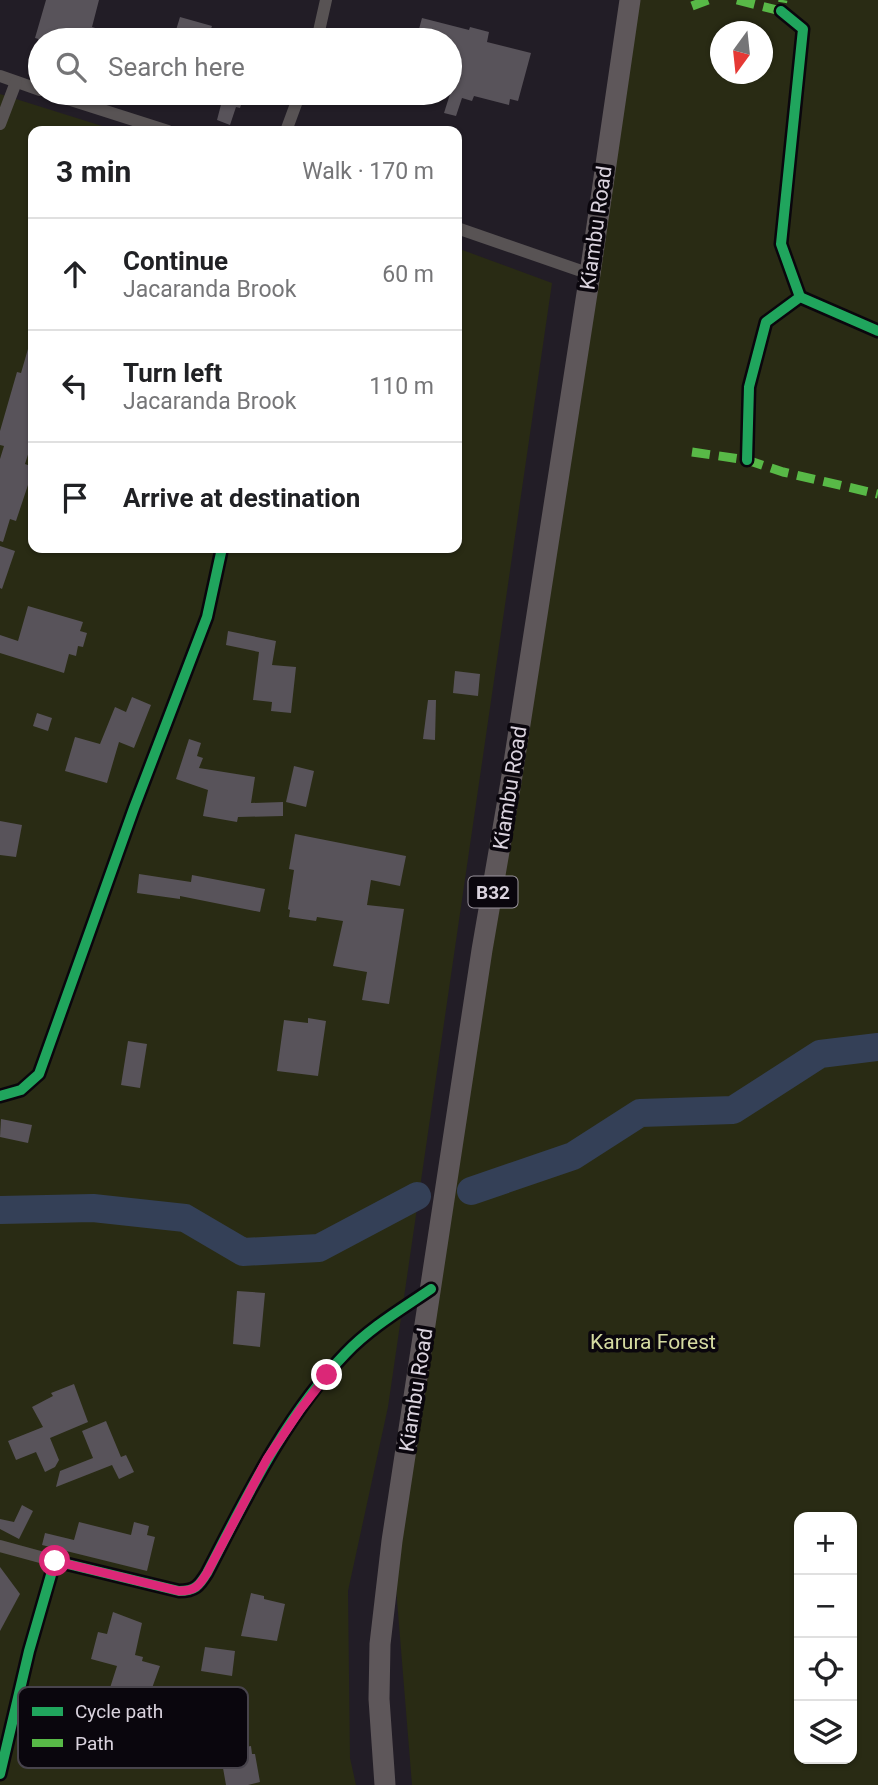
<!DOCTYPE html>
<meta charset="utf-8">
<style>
:root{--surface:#fff;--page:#f2f2f2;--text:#202124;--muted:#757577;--line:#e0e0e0}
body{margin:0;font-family:Roboto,sans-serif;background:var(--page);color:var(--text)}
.controls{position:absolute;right:21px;bottom:21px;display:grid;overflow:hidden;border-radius:14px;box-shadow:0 2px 5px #0004}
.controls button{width:63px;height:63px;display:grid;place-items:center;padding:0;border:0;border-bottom:2px solid var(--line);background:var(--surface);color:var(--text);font:35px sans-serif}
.compass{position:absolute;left:710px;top:21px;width:63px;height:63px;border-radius:50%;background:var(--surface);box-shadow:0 2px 5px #0004;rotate:195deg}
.stop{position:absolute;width:21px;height:21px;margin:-16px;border:5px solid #db2777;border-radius:50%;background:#fff}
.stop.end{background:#db2777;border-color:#fff;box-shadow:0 2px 7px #0008}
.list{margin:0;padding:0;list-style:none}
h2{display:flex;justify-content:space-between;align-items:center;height:91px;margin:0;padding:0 28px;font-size:30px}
h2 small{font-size:23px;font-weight:400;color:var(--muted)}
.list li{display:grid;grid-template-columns:46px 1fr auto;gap:21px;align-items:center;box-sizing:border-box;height:112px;padding:0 28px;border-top:2px solid var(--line)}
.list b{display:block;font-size:26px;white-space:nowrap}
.list p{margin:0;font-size:23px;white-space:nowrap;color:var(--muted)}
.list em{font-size:23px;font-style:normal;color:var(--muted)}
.icon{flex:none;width:38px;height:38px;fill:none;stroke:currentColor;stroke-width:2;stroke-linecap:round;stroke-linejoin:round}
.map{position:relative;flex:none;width:878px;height:1785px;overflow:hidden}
.search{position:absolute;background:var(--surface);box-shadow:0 2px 5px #0004;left:28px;top:28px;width:434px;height:77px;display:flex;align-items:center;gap:18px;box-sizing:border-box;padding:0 24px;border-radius:38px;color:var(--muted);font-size:26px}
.panel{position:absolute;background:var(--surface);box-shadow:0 2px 5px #0004;left:28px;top:126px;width:434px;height:427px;border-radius:14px}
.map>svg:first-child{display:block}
</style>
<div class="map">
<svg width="878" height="1785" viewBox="0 0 878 1785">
<rect width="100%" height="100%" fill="#221d26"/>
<g fill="#292b14" fill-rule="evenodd">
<path d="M637 0H878V1785H412L393 1551ZM720 32H762V74H720ZM799 1517H852V1759H799Z"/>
<polygon points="0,94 118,131 33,131 33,548 457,548 457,248 552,283 388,1407 348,1591 350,1758 356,1785 0,1785"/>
</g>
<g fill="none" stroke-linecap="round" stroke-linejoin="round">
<g stroke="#344057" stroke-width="28">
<polyline points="471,1191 573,1156 640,1113 733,1110 820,1054 878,1047"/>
<polyline points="0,1210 93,1208 185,1218 243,1252 319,1248 417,1196"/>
</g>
</g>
<g fill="#58535a">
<polygon points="46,0 99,0 92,27 125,37 125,40 42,40 35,38"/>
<polygon points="180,17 212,26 207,40 173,40"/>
<polygon points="422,18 469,30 470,27 489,32 487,42 531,53 518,101 510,99 509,105 474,96 472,101 462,98 456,116 444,113 450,94 450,40 416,40"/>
<polygon points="224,93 245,93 240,108 236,107 230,125 217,120"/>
<polygon points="30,342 33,342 33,384 30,396 33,397 33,439 25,464 33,467 33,470 16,521 10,519 3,542 0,541 0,459 4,446 0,445 0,431 17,372 21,373"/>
<polygon points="0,546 15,551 2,589 0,588"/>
<polygon points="28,606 83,622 80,631 87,633 83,647 78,646 76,656 69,654 64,673 0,653 0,635 18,641"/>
<polygon points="228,631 276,641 272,665 296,667 291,713 271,711 272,702 253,700 259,652 226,645"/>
<polygon points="455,671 480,674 478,696 453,693"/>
<polygon points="132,697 151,705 134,748 119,742 107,783 65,771 75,737 100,744 115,707 126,712"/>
<polygon points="428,700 436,700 435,740 423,739"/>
<polygon points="37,713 52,718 48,731 33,726"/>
<polygon points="189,739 201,743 197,756 203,758 199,768 255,777 251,803 283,802 283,816 238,817 237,822 203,816 208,790 176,779"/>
<polygon points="294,766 314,771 306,807 286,802"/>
<polygon points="0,821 22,825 16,857 0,855"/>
<polygon points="295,834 406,856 400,886 371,880 367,905 404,909 389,1004 362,1000 367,972 333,966 343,921 317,917 316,921 289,917 290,910 288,909 294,870 289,869"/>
<polygon points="139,874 191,882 192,875 265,889 260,912 180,896 180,899 137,893"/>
<polygon points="308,1018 326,1021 318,1076 277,1071 284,1020 308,1023"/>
<polygon points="128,1041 147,1044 140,1088 121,1085"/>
<polygon points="1,1119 32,1125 28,1143 0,1137"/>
<polygon points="237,1291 265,1293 260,1347 233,1344"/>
<polygon points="74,1384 88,1422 50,1438 59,1460 55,1467 45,1472 36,1452 16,1460 8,1441 43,1427 32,1407 53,1396 51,1393"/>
<polygon points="106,1421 121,1457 126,1455 134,1472 119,1479 112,1465 56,1487 60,1471 93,1458 82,1431"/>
<polygon points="22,1505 33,1511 19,1539 0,1529 0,1519 14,1522"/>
<polygon points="79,1522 131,1535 134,1522 149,1526 147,1535 155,1537 147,1571 42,1545 45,1533 74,1540"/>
<polygon points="0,1567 20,1594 0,1631"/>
<polygon points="251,1593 264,1596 264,1599 285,1604 277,1641 241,1636"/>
<polygon points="113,1612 142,1623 135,1655 143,1657 142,1661 160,1666 143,1713 154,1716 150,1731 130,1726 120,1748 91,1739 96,1714 101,1716 117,1666 91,1659 98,1632 107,1634"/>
<polygon points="205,1647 235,1651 232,1676 201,1671"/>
<polygon points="251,1746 252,1754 255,1754 260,1782 248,1785 226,1785 220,1751"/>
</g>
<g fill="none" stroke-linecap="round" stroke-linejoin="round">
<g stroke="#585354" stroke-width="12">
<polyline points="317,40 326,0"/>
<polyline points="0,76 40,90"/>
<polyline points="49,93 168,131"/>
<polyline points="0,124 16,82"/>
<polyline points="286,131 300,93"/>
<polyline points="457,228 590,274"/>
<polyline points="0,1096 21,1090 39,1074 134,808 207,617 222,548"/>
<polyline points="0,1546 55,1561"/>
<path d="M0 1774 29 1651 55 1561 179 1591C195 1591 199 1586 207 1573 247 1496 285 1417 346 1353 371 1327 402 1309 431 1289"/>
</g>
<polyline stroke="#5e575a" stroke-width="21" points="385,1785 379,1699 380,1644 392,1541 482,950 511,782 590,274 630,0"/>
<g stroke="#58b947" stroke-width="9" stroke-dasharray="18 9" stroke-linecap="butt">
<polyline points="737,0 781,11 783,0"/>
<polyline points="692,6 708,0"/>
<polyline points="692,452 747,460 783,472 878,494"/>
</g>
<defs>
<g id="cycleway">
<polyline points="781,11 803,29 781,244 800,297"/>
<polyline points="747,460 749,387 766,322 800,297 878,331"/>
<polyline points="0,1096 21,1090 39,1074 134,808 207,617 222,548"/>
<path d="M0 1774 29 1651 55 1561 179 1591C195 1591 199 1586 207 1573 247 1496 285 1416 346 1353 371 1327 402 1309 431 1289"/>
</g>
</defs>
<use href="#cycleway" stroke="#0a060d" stroke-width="15"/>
<use href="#cycleway" stroke="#20a55d" stroke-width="10"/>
</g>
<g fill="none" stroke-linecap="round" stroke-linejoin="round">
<path stroke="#db2777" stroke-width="9" d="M55 1561 179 1591C195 1591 199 1586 207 1573L267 1459 300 1410 327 1375"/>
</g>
<g text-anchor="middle" stroke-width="7" stroke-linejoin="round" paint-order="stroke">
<rect fill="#0a060d" stroke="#9c969f" stroke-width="2" x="468.5" y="876.5" width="49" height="31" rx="5"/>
<g font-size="19" font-weight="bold" fill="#dad3de">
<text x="493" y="899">B32</text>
</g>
<g font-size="21" fill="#dad3de" stroke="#0a060d">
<text transform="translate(596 228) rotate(-82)" y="7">Kiambu Road</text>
<text transform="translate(510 788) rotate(-81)" y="7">Kiambu Road</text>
<text transform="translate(416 1390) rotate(-81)" y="7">Kiambu Road</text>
</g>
<g font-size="21" fill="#d4daa1" stroke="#0a060d">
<text x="653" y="1349">Karura Forest</text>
</g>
</g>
<rect x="18" y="1687" width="230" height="81" rx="10" fill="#0a060d" stroke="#48444c" stroke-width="2"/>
<rect x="32" y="1707" width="31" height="9" fill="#20a55d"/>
<rect x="32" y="1739" width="31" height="8" fill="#58b947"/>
<g font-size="19" fill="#dad3de">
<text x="75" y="1718">Cycle path</text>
<text x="75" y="1750">Path</text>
</g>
</svg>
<div class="controls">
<button>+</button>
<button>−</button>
<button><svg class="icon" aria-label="locate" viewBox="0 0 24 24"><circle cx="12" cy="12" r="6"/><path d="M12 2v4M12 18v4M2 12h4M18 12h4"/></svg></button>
<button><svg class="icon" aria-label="layers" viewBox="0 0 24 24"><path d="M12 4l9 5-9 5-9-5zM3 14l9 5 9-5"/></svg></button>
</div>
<svg class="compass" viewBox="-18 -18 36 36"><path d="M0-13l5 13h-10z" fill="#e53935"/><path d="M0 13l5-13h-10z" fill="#757577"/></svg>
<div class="stop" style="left:55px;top:1561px"></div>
<div class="stop end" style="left:327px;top:1375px"></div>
<div class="search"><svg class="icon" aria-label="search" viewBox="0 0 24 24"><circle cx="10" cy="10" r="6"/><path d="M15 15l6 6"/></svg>Search here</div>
<section class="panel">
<h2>3 min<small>Walk · 170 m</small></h2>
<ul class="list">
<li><svg class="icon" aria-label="ahead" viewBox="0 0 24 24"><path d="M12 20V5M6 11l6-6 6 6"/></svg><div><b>Continue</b><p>Jacaranda Brook</p></div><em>60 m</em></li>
<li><svg class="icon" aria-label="left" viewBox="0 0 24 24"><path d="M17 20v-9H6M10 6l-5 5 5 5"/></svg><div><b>Turn left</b><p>Jacaranda Brook</p></div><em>110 m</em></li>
<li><svg class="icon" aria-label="arrive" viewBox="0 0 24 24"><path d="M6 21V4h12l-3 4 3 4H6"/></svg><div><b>Arrive at destination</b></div></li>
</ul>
</section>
</div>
